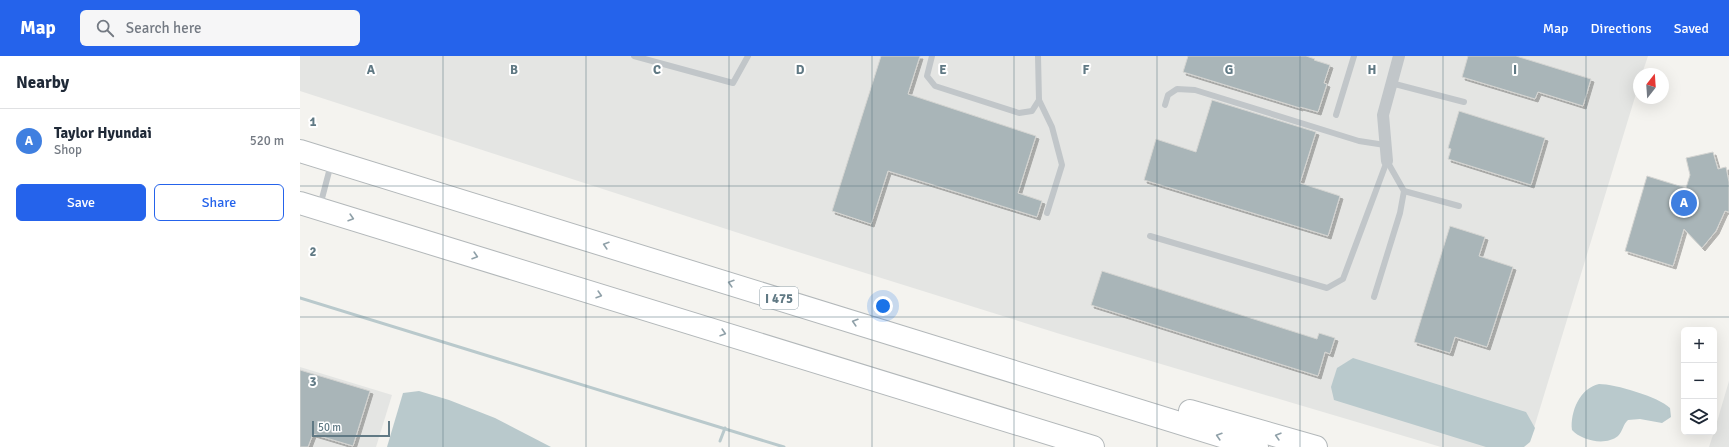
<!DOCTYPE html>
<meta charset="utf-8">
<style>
:root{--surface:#fff;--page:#f6f6f7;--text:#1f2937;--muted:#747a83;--line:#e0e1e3;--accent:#2563eb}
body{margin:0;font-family:Signika,sans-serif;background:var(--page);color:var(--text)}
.controls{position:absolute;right:12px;bottom:12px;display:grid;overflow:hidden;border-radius:6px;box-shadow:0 4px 16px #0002}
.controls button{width:36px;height:36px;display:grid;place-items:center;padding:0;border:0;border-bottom:1px solid var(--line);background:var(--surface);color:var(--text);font:20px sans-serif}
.compass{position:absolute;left:1333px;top:12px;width:36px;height:36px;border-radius:50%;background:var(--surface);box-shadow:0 4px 16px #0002;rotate:17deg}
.scale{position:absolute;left:12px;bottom:10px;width:78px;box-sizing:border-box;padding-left:4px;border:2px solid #607984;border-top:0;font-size:11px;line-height:14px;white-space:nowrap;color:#607984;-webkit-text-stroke:3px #fff;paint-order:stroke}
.you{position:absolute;left:583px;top:250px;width:14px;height:14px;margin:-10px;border:3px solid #fff;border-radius:50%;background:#1a73e8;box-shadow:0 0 0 6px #1a73e833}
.badge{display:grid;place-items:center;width:26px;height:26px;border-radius:50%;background:var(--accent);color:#fff;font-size:13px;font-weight:700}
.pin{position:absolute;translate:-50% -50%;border:2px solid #fff;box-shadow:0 1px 4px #0006}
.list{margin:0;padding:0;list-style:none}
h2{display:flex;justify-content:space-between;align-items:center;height:52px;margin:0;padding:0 16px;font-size:17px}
h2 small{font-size:13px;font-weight:400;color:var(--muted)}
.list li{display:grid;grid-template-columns:26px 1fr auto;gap:12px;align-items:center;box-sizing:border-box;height:64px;padding:0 16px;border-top:1px solid var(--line)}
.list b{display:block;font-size:15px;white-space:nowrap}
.list p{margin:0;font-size:13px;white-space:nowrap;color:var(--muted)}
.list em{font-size:13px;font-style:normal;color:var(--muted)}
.actions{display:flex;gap:8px;padding:12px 16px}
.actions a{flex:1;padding:9px 0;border:1px solid var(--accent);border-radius:6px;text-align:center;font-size:14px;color:var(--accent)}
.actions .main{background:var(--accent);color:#fff}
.icon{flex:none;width:22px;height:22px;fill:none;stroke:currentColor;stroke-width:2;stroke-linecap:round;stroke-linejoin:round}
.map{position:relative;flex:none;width:1429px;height:391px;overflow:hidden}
header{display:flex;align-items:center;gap:24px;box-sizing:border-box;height:56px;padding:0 20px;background:var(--accent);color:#fff}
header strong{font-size:19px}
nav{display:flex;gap:22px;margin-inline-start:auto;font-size:14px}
.search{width:280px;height:36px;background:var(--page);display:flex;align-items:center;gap:10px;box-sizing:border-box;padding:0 14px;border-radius:6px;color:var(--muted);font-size:15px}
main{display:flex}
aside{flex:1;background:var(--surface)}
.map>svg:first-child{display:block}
</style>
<header>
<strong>Map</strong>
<div class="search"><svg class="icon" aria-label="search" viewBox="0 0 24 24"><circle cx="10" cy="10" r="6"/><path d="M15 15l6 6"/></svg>Search here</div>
<nav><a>Map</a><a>Directions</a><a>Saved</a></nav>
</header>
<main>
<aside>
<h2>Nearby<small></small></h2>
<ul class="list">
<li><span class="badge" style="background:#3f7fe0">A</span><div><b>Taylor Hyundai</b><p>Shop</p></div><em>520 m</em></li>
</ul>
<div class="actions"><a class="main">Save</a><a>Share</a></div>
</aside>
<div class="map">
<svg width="1429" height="391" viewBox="0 0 1429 391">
<defs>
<filter id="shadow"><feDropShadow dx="3" dy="3" stdDeviation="0" flood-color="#0004"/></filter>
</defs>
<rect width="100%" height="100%" fill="#f4f3ef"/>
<g fill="#e4e5e3">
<polygon points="0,0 1348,0 1342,18 1339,18 1339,28 1230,385 1223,391 1141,391 760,278 479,190 0,35"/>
<polygon points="0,311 92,339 76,391 0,391"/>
<polygon points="1429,325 1429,391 1409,391 1414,376"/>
</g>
<g fill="#b9c9cc">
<polygon points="1053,302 1226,356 1235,372 1230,386 1224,391 1186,391 1034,344 1031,331 1037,312"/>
<path d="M1299 328C1315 328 1359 341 1370 352L1371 361 1362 367 1340 363 1328 364C1323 368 1323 375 1318 380 1306 390 1282 385 1272 374 1270 356 1280 332 1299 328Z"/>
<polygon points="119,335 149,344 195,362 251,391 87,391 103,337"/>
</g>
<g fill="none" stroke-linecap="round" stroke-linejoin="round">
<g stroke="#b9c9cc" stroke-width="3">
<polyline points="0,242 484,391"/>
<polyline points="420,385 425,372"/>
</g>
</g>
<g fill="#a9b5b8" stroke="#d5d5d2" filter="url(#shadow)">
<polygon points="581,0 620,0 608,38 736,80 718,137 742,145 737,161 588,115 571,168 532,155"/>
<polygon points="888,0 1006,0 1015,3 1014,4 1030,9 1024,27 1027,28 1018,56 1000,51 1000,52 883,16"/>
<polygon points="1168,0 1216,0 1291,23 1283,50 1238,36 1235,43 1162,21"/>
<polygon points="912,44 1016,76 1000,127 1040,140 1028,180 844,124 856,83 896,96"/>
<polygon points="1159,55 1245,82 1231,129 1148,103 1151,93 1148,92"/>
<polygon points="1413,96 1418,113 1426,111 1429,126 1429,156 1425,155 1416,175 1402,192 1384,173 1373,210 1325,195 1347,120 1386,132 1390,119 1386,102"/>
<polygon points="1150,170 1185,181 1179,200 1213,211 1187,291 1155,281 1150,297 1114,286"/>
<polygon points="802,215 1017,283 1019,277 1035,282 1030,298 1025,296 1018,320 791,249"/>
<polygon points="0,314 70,335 53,390 13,378 8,391 0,391"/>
</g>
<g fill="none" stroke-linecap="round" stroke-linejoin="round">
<defs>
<g id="motorway">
<polyline points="0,95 957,391"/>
<polyline points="0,147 793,391"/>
<polyline points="890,355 1016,391"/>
</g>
</defs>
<use href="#motorway" stroke="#b3b8ba" stroke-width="24"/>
<g stroke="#c1c6c9" stroke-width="6">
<polyline points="334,0 433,27 448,0"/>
<polyline points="632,0 627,20 635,30 719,57 732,55 739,44 738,0"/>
<polyline points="1091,27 1164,46"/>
<polyline points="739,44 752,71 762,109 747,157"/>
<polyline points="865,49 868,39 877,33 895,34 1059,85 1085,89"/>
<polyline points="1036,59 1054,0"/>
<polyline points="1104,135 1159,150"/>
<polyline points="20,150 31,108"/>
<polyline points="850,180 1027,232 1043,223 1087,105"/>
<polyline points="1074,241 1100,157 1104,135 1087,105"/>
</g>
<polyline stroke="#c1c6c9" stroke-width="12" points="1087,105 1083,59 1099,0"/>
<use href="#motorway" stroke="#fff" stroke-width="22"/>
</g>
<defs><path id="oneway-chevron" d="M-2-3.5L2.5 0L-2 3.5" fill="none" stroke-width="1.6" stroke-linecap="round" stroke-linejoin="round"/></defs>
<g stroke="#90a1a9">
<use href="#oneway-chevron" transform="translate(51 162) rotate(17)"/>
<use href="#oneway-chevron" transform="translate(306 189) rotate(-163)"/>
<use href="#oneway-chevron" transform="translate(175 200) rotate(17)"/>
<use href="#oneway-chevron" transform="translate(431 227) rotate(-163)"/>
<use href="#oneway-chevron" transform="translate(299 239) rotate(17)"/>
<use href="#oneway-chevron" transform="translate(555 266) rotate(-163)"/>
<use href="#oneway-chevron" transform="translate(423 277) rotate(17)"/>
<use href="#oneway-chevron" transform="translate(919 380) rotate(-163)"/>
<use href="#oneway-chevron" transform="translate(978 380) rotate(-164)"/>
</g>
<path fill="none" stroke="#607984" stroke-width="1" stroke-opacity="0.55" d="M143 0V391M286 0V391M429 0V391M572 0V391M714 0V391M857 0V391M1000 0V391M1143 0V391M1286 0V391M0 130H1429M0 261H1429"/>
<g text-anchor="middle" stroke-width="4" stroke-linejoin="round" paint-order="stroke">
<rect fill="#fff" stroke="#90a1a9" stroke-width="1" x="460" y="231" width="38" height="22" rx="3"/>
<g font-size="13" font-weight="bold" fill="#607984">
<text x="479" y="247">I 475</text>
</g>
</g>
<g font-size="13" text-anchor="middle" font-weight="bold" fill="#607984" stroke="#fff" stroke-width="4" stroke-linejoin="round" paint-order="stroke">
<text x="71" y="18">A</text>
<text x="214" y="18">B</text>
<text x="357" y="18">C</text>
<text x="500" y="18">D</text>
<text x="643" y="18">E</text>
<text x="786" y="18">F</text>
<text x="929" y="18">G</text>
<text x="1072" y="18">H</text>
<text x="1215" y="18">I</text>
<text x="13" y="70">1</text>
<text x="13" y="200">2</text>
<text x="13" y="330">3</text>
</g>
</svg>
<div class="controls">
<button>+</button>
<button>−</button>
<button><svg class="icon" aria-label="layers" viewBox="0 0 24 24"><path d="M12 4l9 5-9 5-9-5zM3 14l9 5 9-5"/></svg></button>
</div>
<svg class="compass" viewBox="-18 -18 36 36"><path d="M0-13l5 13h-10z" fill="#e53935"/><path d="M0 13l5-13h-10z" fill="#747a83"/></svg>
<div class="scale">50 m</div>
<div class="you"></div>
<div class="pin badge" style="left:1384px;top:147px;background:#3f7fe0">A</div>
</div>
</main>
